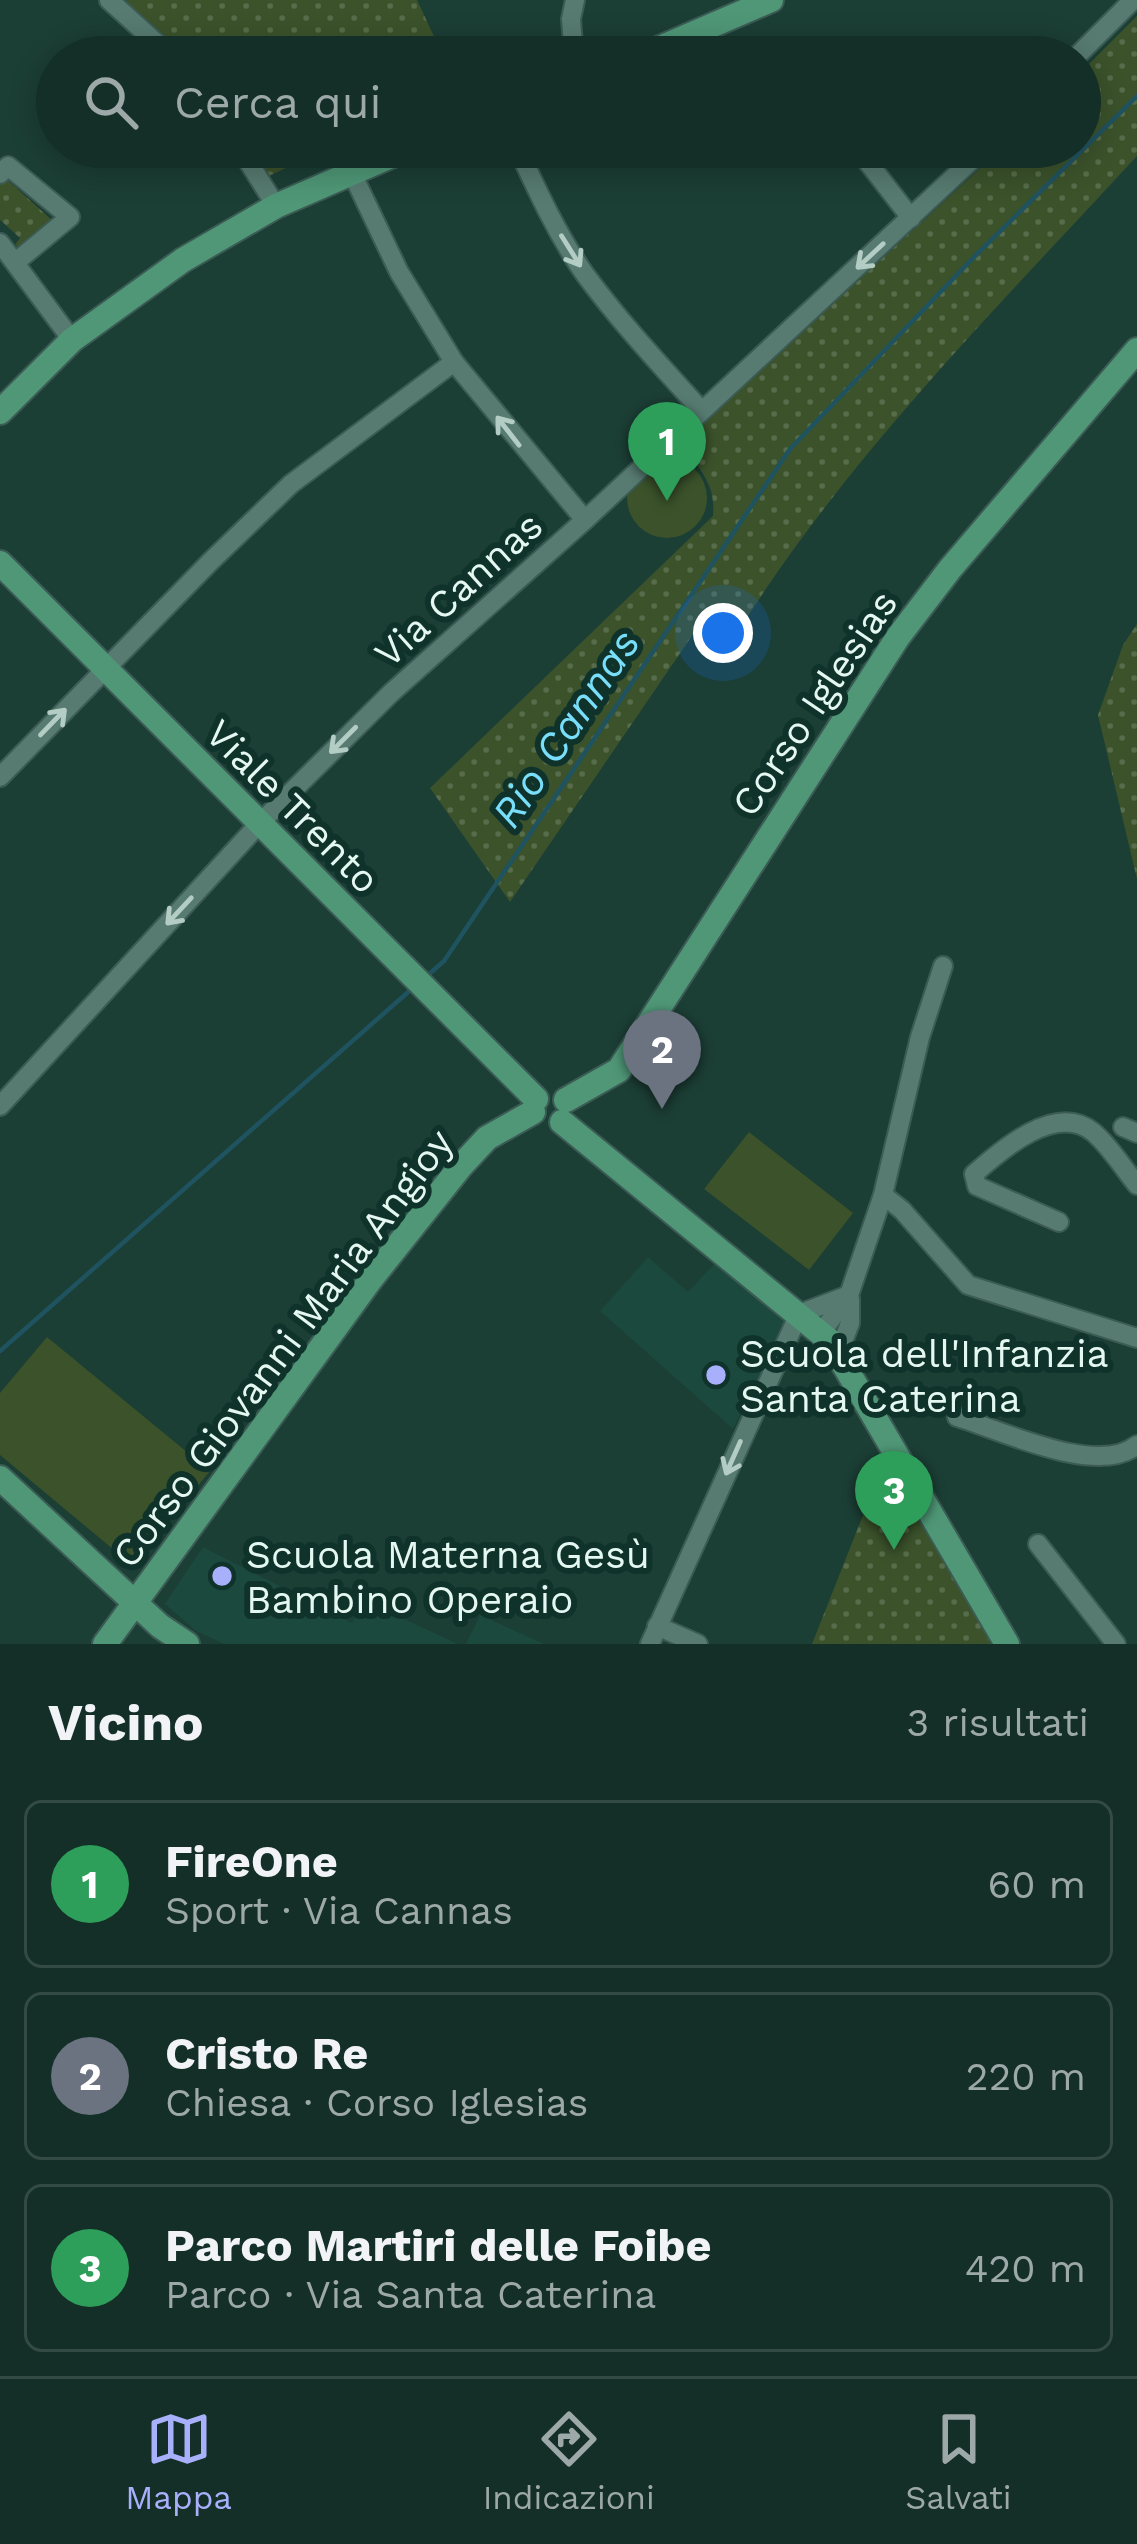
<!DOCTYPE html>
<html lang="it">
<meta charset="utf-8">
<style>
:root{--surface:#142e28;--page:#213a34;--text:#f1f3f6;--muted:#9da8a8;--line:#334a45;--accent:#a8b0fc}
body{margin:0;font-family:"Work Sans",sans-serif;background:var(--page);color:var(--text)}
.you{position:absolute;left:723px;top:633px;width:42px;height:42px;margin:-30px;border:9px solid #fff;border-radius:50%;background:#1a73e8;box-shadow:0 0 0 18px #1a73e833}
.badge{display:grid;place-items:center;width:78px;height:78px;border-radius:50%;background:var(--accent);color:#fff;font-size:39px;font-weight:700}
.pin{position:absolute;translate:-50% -99px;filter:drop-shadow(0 3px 6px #0008)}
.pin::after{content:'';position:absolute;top:63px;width:42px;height:36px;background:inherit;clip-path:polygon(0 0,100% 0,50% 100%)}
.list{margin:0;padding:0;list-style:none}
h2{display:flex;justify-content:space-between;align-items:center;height:156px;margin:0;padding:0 48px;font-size:51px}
h2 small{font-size:39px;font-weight:400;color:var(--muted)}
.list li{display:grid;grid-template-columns:78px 1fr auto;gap:36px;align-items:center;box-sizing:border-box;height:168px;margin:0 24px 24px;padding:0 24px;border:3px solid var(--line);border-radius:18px}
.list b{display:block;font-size:45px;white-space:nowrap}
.list p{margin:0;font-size:39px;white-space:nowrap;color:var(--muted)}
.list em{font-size:39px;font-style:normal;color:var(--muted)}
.icon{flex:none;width:66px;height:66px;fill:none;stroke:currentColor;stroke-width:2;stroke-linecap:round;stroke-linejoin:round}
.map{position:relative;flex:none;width:1137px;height:1644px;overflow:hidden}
.search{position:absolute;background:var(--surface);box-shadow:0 6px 30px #0003;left:36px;right:36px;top:36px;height:132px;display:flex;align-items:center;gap:30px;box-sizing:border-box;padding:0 42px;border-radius:66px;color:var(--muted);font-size:45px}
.sheet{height:732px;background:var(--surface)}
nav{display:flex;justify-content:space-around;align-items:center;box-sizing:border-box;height:168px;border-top:3px solid var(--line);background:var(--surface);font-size:33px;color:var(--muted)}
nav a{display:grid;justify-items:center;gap:6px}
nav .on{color:var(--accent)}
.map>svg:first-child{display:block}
</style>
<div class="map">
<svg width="1137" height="1644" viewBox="0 0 1137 1644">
<defs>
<pattern id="park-dots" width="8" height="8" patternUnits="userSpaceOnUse" patternTransform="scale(3)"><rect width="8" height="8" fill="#3b522b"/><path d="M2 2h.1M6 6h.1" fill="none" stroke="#576c4a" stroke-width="1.8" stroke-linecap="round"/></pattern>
</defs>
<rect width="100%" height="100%" fill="#1b3e35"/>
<g fill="#1b493e">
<polygon points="648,1257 688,1292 716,1262 785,1322 733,1429 600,1311"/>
<polygon points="203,1547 352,1623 363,1600 458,1644 224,1644 196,1631 165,1604"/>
<polygon points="480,1615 544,1644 466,1644"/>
</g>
<g fill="#3b522b">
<circle cx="667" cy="498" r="40"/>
<polygon points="749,1132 853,1213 809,1270 704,1189"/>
<polygon points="47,1337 210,1471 132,1565 0,1455 0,1393"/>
</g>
<g fill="url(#park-dots)">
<polygon points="123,0 417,0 438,45 423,57 182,57 152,24"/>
<path d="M1137 16V156C998 307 849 455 739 630L709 611 510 902 430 788 713 516C717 474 689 471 690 436L1003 147H1080V73Z"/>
<polygon points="248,147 329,147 267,177"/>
<polygon points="3,176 53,221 21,250 15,245 20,238 0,220 0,177"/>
<polygon points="1137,624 1137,879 1098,715 1123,645"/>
<polygon points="886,1457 993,1644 812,1644"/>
</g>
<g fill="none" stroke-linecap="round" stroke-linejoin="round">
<g stroke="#205360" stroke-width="4.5">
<polyline points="428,975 444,961 790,449 974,257 1137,96"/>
<polyline points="0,1351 415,986"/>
</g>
<defs>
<g id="street">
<polyline points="109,0 172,57"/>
<polyline points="574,57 571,19 575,0"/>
<polyline points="1076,57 1133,0"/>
<polyline points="239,147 276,206"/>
<path d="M517 147C537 190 557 234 584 273 620 322 661 366 701 410"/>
<polyline points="856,147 911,218"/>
<polyline points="351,171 399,272 454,362 585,520"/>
<polyline points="0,174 8,166 70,217 17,261"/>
<polyline points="0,243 72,340"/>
<polyline points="0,777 211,561 291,484 454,362"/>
<polyline points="0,1106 258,825 391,693 585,520 986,147"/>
<polyline points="1123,1127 1137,1133"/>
<polyline points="883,1195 902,1210 968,1285 1137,1338"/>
<path d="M1059 1222 977 1186 974 1174C1001 1150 1056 1102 1093 1132 1110 1146 1123 1168 1137 1185"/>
<polyline points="821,1333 849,1295 883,1195 920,1037 943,966"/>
<polyline points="839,1352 850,1323 850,1299"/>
<path d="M957 1417C1003 1431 1098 1477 1137 1445"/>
<polyline points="1038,1544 1116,1644"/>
<polyline points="657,1626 698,1644"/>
<polyline points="650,1644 799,1314 849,1295"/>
</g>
<g id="secondary">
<polyline points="639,57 771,0"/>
<polyline points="0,412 72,340 183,260 276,206 412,147"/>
<polyline points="0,563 536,1099"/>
<polyline points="566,1100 619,1070 898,637 950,569 1137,350"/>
<polyline points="562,1122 830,1341 1007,1644"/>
<polyline points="0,1478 160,1626 187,1644"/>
<polyline points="105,1644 371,1279 461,1166 487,1138 533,1112"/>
</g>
</defs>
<use href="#street" stroke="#3b5b54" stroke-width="22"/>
<use href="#secondary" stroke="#3b5b54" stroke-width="28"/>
<use href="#street" stroke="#577b71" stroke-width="18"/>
<use href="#secondary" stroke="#4f9777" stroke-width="24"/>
</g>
<defs><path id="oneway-shaft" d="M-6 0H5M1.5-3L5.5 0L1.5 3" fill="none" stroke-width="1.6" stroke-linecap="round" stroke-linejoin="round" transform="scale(3)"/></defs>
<g stroke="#b3ccc4">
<use href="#oneway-shaft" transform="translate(571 251) rotate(58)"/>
<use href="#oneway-shaft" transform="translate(870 256) rotate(137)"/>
<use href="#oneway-shaft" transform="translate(508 431) rotate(-128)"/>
<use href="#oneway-shaft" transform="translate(53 722) rotate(-46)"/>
<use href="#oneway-shaft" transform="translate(343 740) rotate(135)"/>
<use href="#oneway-shaft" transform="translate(179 911) rotate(133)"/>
<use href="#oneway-shaft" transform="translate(733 1458) rotate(114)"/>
</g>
<g fill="#a8b0fc" stroke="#0f332b" stroke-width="4.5">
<circle cx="716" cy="1375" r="12"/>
<circle cx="222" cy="1576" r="12"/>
</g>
<g text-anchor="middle" stroke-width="12" stroke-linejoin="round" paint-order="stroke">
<g font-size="39" fill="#e4f7f1" stroke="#0f332b">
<text transform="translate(458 589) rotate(-42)" y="14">Via Cannas</text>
<text transform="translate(814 703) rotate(-56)" y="14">Corso Iglesias</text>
<text transform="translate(293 806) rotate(45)" y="14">Viale Trento</text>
<text transform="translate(282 1348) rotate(-53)" y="14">Corso Giovanni Maria Angioy</text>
</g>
<g font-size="39" fill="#e4f7f1" stroke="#0f332b" text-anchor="start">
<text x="740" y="1367">Scuola dell'Infanzia<tspan x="740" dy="45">Santa Caterina</tspan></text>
<text x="246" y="1568">Scuola Materna Gesù<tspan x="246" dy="45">Bambino Operaio</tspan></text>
</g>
<g font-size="42" font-style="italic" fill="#79def9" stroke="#0f332b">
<text transform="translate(565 728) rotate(-56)" y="15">Rio Cannas</text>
</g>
</g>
</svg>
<div class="you"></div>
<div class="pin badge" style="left:667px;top:501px;background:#2e9e5b">1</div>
<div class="pin badge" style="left:662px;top:1109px;background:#6b7280">2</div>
<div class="pin badge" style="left:894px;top:1550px;background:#2e9e5b">3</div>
<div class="search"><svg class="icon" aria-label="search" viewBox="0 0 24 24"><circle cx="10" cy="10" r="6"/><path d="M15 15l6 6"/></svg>Cerca qui</div>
</div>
<section class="sheet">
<h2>Vicino<small>3 risultati</small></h2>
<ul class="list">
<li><span class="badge" style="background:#2e9e5b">1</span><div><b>FireOne</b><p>Sport · Via Cannas</p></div><em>60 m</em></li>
<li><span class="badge" style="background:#6b7280">2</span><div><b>Cristo Re</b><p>Chiesa · Corso Iglesias</p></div><em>220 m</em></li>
<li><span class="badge" style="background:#2e9e5b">3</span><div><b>Parco Martiri delle Foibe</b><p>Parco · Via Santa Caterina</p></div><em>420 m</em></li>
</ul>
</section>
<nav>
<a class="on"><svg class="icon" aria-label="map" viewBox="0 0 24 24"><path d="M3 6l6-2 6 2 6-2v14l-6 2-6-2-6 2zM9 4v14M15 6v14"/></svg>Mappa</a>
<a><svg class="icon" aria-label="directions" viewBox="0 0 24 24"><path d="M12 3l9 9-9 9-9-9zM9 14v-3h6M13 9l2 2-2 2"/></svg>Indicazioni</a>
<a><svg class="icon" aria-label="saved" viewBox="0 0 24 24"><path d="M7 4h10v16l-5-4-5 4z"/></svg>Salvati</a>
</nav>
